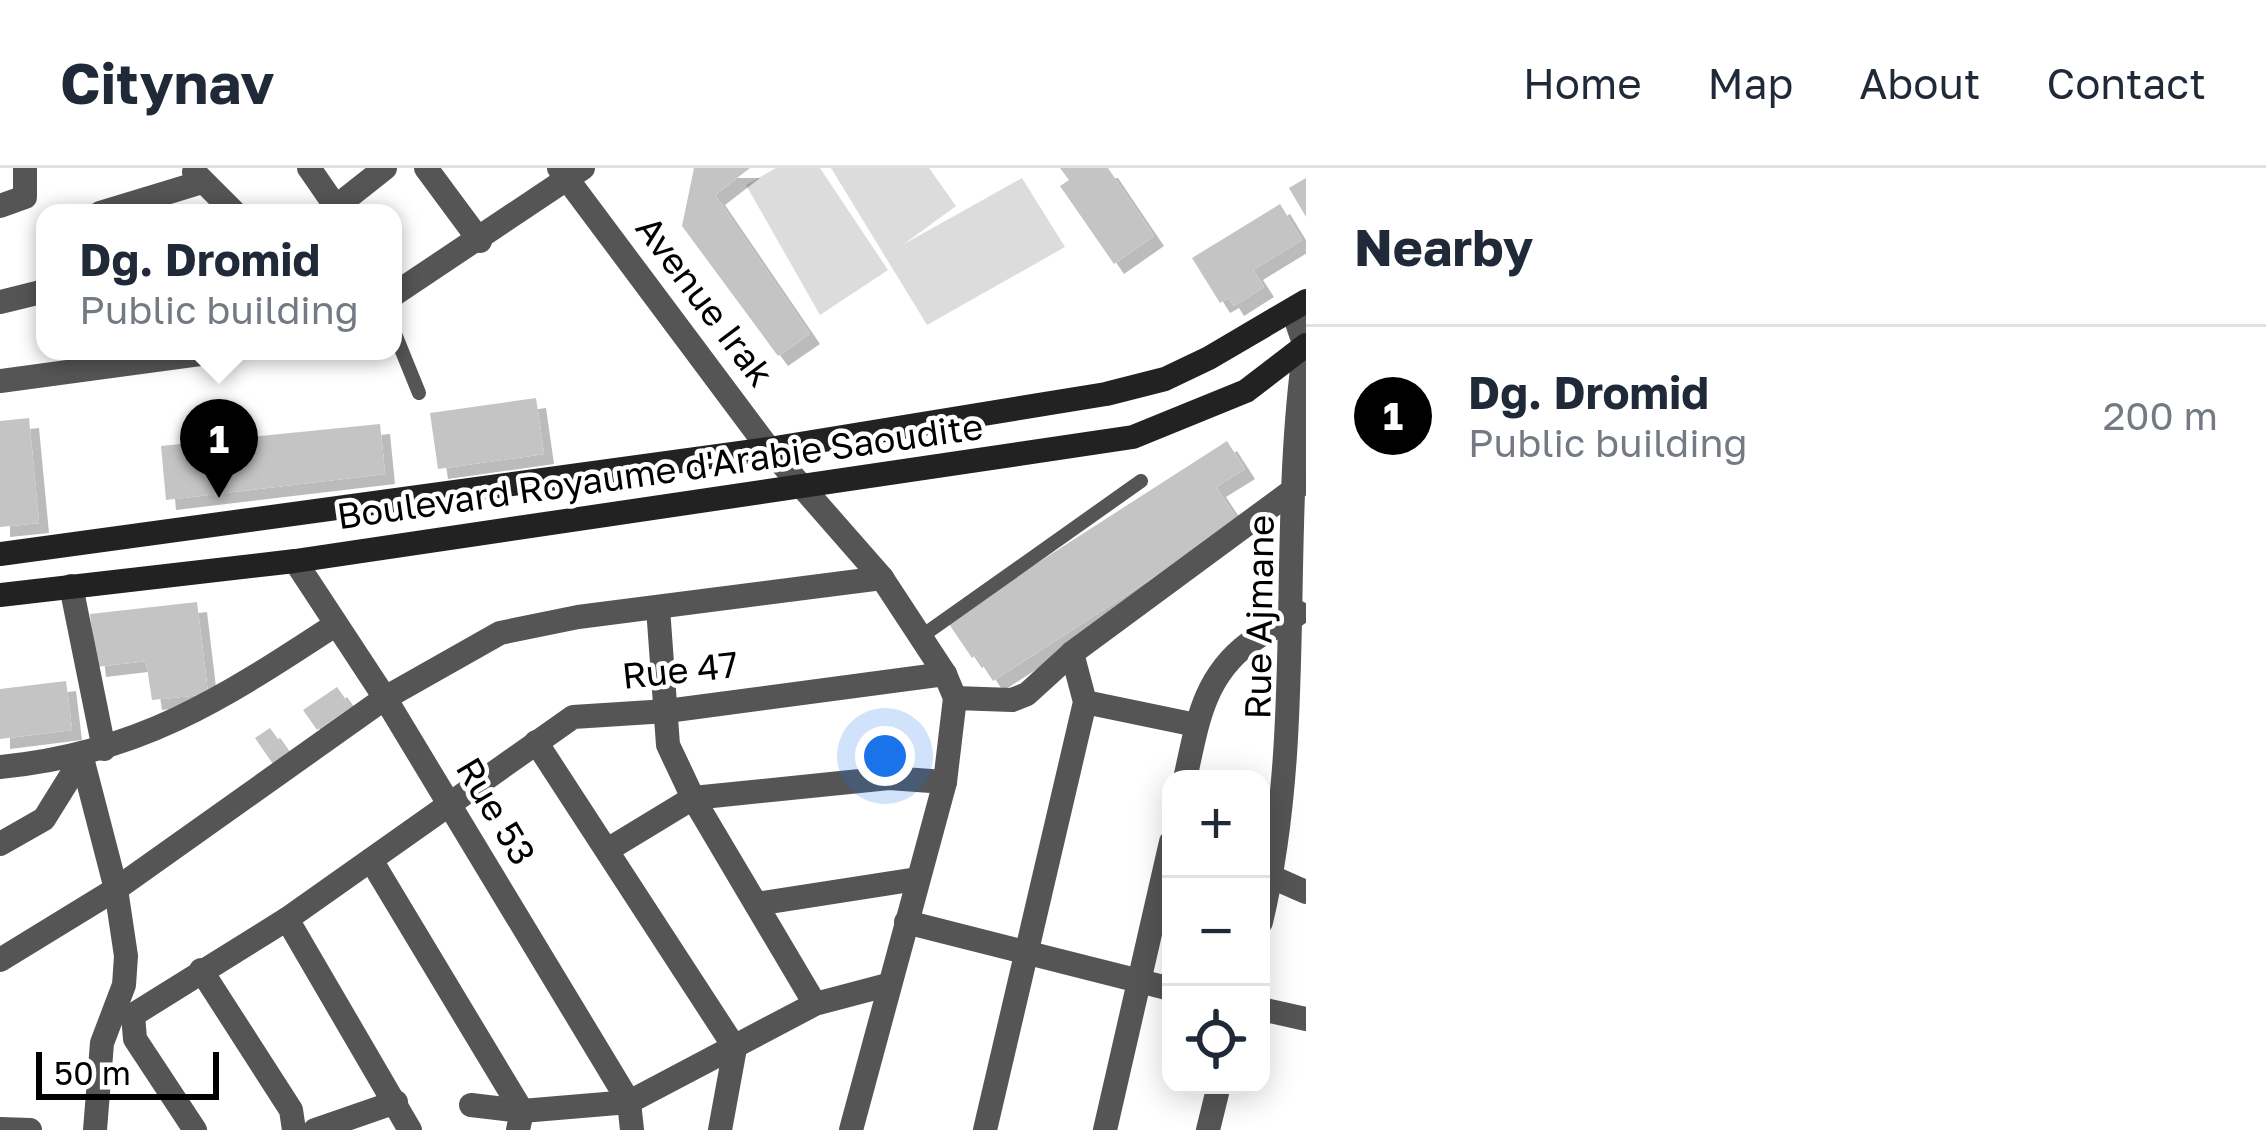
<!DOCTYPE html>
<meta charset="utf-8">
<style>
:root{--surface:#fff;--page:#f6f6f7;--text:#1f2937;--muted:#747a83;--line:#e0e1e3;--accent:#000}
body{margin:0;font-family:"Golos Text",sans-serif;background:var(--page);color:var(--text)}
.controls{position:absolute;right:36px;bottom:36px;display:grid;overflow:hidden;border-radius:24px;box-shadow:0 6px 30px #0003}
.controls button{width:108px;height:108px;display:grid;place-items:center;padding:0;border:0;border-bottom:3px solid var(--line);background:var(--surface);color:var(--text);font:60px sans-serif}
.scale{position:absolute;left:36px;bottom:30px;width:183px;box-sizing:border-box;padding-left:12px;border:6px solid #000;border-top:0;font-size:33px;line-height:42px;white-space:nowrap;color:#000;-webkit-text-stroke:9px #fff;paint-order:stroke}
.you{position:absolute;left:885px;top:588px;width:42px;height:42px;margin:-30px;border:9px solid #fff;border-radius:50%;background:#1a73e8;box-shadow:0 0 0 18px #1a73e833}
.badge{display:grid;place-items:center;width:78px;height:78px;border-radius:50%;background:var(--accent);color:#fff;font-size:39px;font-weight:700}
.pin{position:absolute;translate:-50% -99px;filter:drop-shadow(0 3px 6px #0008)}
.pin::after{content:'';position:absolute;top:63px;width:42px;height:36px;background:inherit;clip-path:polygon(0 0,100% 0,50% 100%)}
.popup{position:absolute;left:36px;top:36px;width:366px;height:156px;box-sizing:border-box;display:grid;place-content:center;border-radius:24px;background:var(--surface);filter:drop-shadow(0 3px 9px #0005);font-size:39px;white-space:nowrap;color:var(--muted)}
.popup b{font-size:45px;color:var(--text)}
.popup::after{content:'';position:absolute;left:50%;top:100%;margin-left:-24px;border:24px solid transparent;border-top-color:var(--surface)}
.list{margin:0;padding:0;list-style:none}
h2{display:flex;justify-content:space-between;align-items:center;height:156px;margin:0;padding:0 48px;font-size:51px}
h2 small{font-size:39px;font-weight:400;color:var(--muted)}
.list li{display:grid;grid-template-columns:78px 1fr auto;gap:36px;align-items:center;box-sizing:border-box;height:180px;padding:0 48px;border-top:3px solid var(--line)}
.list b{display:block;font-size:45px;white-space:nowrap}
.list p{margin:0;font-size:39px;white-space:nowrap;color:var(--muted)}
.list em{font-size:39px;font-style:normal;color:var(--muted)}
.icon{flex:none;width:66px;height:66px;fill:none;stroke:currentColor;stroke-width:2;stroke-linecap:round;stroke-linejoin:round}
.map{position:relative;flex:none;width:1306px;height:962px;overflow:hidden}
header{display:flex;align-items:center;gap:72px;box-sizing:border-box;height:168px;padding:0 60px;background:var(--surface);border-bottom:3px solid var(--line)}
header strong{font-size:57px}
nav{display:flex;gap:66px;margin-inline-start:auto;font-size:42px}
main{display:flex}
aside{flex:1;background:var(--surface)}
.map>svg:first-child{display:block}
</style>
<header>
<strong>Citynav</strong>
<nav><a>Home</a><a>Map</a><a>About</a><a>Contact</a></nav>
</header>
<main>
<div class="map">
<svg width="1306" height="962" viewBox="0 0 1306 962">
<defs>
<filter id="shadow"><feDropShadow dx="10" dy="10" stdDeviation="0" flood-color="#0004"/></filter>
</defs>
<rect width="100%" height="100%" fill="#fff"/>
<g fill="#dcdcdc">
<polygon points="776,0 820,0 888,102 820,147 746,17"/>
<polygon points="831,0 929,0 956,38 904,76 1022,10 1065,79 927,157"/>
</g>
<g fill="#c4c4c4" filter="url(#shadow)">
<polygon points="694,0 750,0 715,27 810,166 778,188 682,58"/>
<polygon points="1060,0 1108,0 1154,68 1114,96 1060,18 1069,12"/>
<polygon points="1306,10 1306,49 1289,20"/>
<polygon points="1280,36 1302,72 1253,102 1264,119 1234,138 1229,130 1220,135 1192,90"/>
<polygon points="536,230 544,286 438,301 430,245"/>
<polygon points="29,250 39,355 0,359 0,253"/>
<polygon points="380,256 385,306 166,332 161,278"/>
<polygon points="1227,273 1245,301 1216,319 1239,354 993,513 976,487 972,490 947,453"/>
<polygon points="197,434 208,526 152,532 146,493 96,499 90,446"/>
<polygon points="66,513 72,562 0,571 0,521"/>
<polygon points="337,519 351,539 317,562 303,542"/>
<polygon points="270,560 288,585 273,596 255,570"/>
</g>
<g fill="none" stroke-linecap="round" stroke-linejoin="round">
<g stroke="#555" stroke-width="14">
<polyline points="393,161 419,225"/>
<polyline points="922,468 1141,313"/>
</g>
<g stroke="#555" stroke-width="24">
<polyline points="309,0 336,39"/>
<polyline points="426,0 480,73"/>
<polyline points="559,0 769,281 882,410 945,506 955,530 945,614 851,962"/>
<polyline points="194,4 235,45"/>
<polyline points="0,38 25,29 25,0"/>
<polyline points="100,45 202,14"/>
<polyline points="328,45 385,0"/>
<polyline points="393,127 583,0"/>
<polyline points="0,134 45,123"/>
<polyline points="0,213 222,183"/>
<polyline points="295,393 385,530 629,934 632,962"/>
<polyline points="71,418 104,581"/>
<polyline points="658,440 668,577 693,630 815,836"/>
<polyline points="955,530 1012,532 1027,526 1072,485 1304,314"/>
<polyline points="1085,534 1196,557"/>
<polyline points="536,574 735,880 720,962"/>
<polyline points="82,590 116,721 126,788 124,817 102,875 95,962"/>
<path d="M0 599C138 586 222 531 335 457"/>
<path d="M1185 611C1197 558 1202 510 1249 475 1265 463 1283 457 1299 445"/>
<polyline points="0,676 44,651 82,590"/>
<polyline points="609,681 693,630 889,610 945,614"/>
<polyline points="371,692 522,943 518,962"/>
<polyline points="1274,710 1306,724"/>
<polyline points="756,736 917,711"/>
<polyline points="287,751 410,962"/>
<polyline points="906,754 1171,821"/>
<path d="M1261 754C1306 566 1278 370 1305 178L1293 143"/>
<polyline points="0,792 116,721 385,530 500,465 578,449 882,410"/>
<polyline points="201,802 291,942 294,962"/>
<polyline points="1261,841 1306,851"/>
<polyline points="133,847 287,751 573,549 667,543 945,506"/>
<polyline points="133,847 135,871 195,962"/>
<polyline points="471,937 522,943 629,934 815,836 887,817"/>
<polyline points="0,961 30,962"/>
<polyline points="315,962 396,934"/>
<polyline points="985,962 1085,534 1072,485"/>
<polyline points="1105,962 1171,674"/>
<polyline points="1208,962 1219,917"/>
</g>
<g stroke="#222" stroke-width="24">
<polyline points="0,386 769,281 1106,226 1165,211 1209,190 1306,133"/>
<polyline points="0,427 295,393 1133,269 1246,223 1306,177"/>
</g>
</g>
<g text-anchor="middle" stroke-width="9" stroke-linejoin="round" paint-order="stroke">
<g font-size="36" fill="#000" stroke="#fff">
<text transform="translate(705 133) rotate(53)" y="13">Avenue Irak</text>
<text transform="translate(660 303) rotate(-8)" y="13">Boulevard Royaume d'Arabie Saoudite</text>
<text transform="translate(1259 449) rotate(-89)" y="13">Rue Ajmane</text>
<text transform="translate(680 502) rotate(-6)" y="13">Rue 47</text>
<text transform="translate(496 643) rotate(59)" y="13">Rue 53</text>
</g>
</g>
</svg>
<div class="controls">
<button>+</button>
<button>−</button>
<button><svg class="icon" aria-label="locate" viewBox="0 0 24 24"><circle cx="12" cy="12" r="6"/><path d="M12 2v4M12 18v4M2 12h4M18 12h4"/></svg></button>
</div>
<div class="scale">50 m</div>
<div class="you"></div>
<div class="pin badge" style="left:219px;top:330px">1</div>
<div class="popup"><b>Dg. Dromid</b>Public building</div>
</div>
<aside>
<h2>Nearby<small></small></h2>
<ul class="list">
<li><span class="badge">1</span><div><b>Dg. Dromid</b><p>Public building</p></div><em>200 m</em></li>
</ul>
</aside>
</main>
